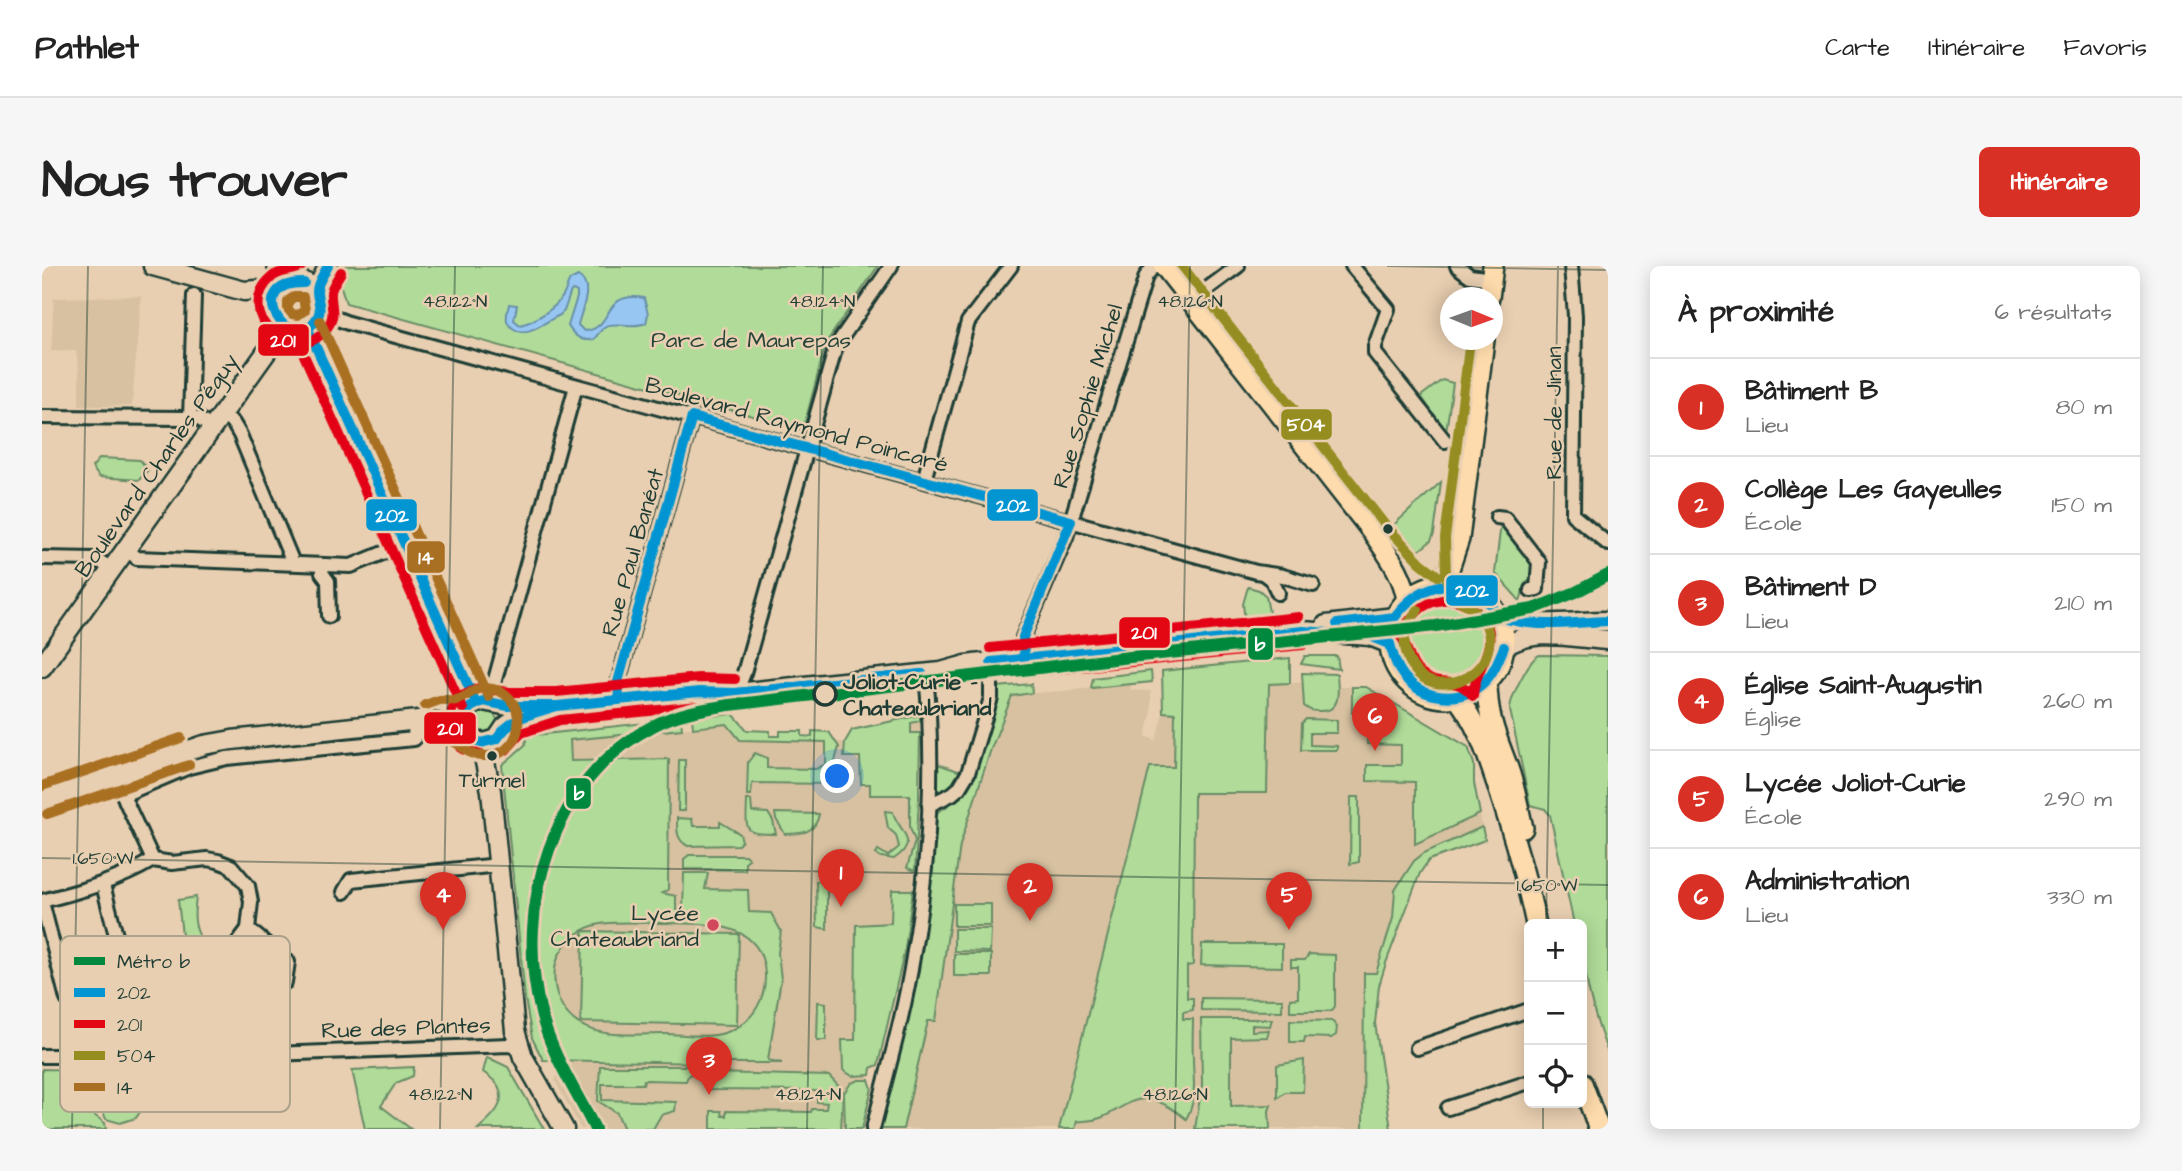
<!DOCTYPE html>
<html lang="fr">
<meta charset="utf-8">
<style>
:root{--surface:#fff;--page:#f6f6f6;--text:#222;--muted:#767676;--line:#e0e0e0;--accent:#d93025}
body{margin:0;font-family:"Architects Daughter",sans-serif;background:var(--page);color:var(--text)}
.controls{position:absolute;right:21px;bottom:21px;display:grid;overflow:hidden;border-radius:10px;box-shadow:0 4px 18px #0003}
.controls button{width:63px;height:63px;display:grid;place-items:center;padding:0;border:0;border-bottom:2px solid var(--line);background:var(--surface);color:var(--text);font:35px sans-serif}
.compass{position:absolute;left:1398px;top:21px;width:63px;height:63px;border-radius:50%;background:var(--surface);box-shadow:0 4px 18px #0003;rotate:91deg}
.you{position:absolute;left:796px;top:511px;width:24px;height:24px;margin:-18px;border:5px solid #fff;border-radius:50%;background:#1a73e8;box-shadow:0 0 0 10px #1a73e833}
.badge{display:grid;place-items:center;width:46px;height:46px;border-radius:50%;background:var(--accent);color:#fff;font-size:23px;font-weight:700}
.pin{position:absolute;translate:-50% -58px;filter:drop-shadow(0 2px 4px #0008)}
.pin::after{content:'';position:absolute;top:37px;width:24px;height:21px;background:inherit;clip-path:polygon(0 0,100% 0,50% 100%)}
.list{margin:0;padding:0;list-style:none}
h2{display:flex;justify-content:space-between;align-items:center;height:91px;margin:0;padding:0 28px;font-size:30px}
h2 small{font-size:23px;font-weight:400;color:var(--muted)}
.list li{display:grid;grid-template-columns:46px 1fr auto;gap:21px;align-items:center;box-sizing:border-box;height:98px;padding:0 28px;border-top:2px solid var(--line)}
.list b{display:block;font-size:26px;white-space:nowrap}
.list p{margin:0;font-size:23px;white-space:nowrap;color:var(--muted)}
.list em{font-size:23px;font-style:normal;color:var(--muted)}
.icon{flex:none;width:38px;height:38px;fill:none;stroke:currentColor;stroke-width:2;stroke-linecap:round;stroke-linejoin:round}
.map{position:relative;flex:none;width:1566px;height:863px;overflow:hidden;border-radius:10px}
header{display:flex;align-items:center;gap:42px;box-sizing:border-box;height:98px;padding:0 35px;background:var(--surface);border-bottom:2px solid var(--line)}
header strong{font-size:33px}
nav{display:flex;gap:38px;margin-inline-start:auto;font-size:24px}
.intro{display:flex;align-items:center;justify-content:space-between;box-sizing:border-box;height:168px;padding:0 42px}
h1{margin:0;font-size:49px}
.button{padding:18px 32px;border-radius:10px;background:var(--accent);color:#fff;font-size:24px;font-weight:700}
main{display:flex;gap:42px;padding:0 42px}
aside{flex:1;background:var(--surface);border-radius:10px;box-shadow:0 4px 18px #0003}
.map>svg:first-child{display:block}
</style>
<header>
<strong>Pathlet</strong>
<nav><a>Carte</a><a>Itinéraire</a><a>Favoris</a></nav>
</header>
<div class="intro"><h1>Nous trouver</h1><a class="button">Itinéraire</a></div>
<main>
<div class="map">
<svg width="1566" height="863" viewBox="0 0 1566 863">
<rect width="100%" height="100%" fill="#e9cfb1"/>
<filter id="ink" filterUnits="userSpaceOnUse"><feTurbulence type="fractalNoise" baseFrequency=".0143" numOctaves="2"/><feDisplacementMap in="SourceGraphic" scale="14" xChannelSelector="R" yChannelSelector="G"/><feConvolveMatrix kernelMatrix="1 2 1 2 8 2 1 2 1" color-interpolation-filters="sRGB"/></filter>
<g filter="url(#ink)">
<g fill="#d7c1a0">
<polygon points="99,30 90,140 37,140 37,105 34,85 9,85 12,32"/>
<polygon points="1121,416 1295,417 1296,421 1324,421 1424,479 1443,574 1387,594 1374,616 1337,720 1333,757 1334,772 1349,863 861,863 886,755 894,755 918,580 949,483 971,429 1089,419 1089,424 1109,425 1109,449 1104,470 1114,474 1121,446"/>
<polygon points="878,455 877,533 870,635 853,731 836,799 829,802 826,817 830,822 820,863 539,863 513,815 515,809 508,795 501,794 494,784 487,757 483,479 685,458 698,474 803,476"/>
</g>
<g fill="#b0db99" stroke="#688c66" stroke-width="2" fill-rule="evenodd">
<polygon points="304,0 836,0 784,77 761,164 304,37 296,11"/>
<circle cx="255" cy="39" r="13"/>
<polygon points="1400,114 1411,117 1404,166 1379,130"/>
<polygon points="58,192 98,194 106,204 97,214 57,211 50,201"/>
<polygon points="1399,216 1392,268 1389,275 1369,291 1347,263"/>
<path d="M1459 257 1493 297 1492 313C1477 316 1483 325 1478 335L1453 307Z"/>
<polygon points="1206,321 1217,324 1224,330 1228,352 1203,355 1201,338"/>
<circle cx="1405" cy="375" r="52"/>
<polygon points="1185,383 1186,389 1122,395 1122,389"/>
<path d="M1498 389 1566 390V787C1549 742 1540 706 1540 658H1532L1508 549 1503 543 1488 539 1468 444C1468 432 1487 392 1498 389Z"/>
<polygon points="1263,390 1295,390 1297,403 1259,398"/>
<path d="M1248 392V417L1227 418 1225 527H1152L1151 699 1145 700V732H1151V744L1141 746V753H1151C1151 766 1150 779 1151 792 1151 814 1156 832 1144 853 1086 805 1083 859 1035 855L1033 863H1017L1108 501H1132L1133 447 1121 446 1120 405Z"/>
<polygon points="1010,401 1011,407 957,412 956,406"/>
<polygon points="1109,405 1110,416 1049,422 1051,412"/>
<path d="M1260 407 1295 408C1296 423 1300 445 1279 445 1271 445 1268 445 1262 440Z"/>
<polygon points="989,418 990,427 970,430 949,483 918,579 894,755 886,755 861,863 835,863 891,549 907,539 917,529 955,421"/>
<polygon points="1310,421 1324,421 1426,481 1432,498 1432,517 1438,548 1373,578 1373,516 1325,515 1325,499 1359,499 1359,479 1325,478 1325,447 1310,447"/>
<polygon points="448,443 455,453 452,466 435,469 428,450 432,444"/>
<polygon points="598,443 598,449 515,457 514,451"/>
<polygon points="691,448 705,464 728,465 728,470 738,470 738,465 760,465 760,470 770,471 770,465 787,466 797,481 791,502 791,518 710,517 709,529 705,529 706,496 713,487 725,492 725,502 774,503 784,498 784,476 698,474 685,458 651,462 650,452"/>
<polygon points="878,449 878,455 869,457 869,467 878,467 877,533 873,605 865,602 873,575 868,561 868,529 828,529 828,518 819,518 818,491 802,491 803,476 810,464"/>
<path d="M639 453 640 463 528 474 529 495 627 493 626 624 620 627 634 630V644H641L642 607H666L663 623 706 624 707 646 729 647 739 665 736 687 739 713 726 794 740 797H671V784H665V797L501 794 490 772 483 733 460 499 483 479 485 470ZM568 657C588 656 607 657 627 657 665 658 720 655 723 708 724 732 712 754 690 764 671 774 643 768 622 768 583 768 532 776 516 731 511 717 511 703 517 689 527 668 546 658 568 657Z"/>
<polygon points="1264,453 1295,454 1295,467 1268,467 1268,479 1295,480 1295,484 1259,484 1260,457"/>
<polygon points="637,494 643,494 643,545 636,545"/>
<polygon points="893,497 922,507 909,522 892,530"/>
<polygon points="1309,531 1317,531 1317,596 1308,598"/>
<path d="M705 534H709L710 546 726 547 731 555 734 568C701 568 704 565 705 534Z"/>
<path d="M843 545 851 546C855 564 880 574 852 593L839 591 834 588 836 584 846 590 857 581 854 569 846 562Z"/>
<path d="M733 547 777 548C774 567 760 568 743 568L734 553Z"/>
<path d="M635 552 650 553 651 560H678V556L698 568 700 575 696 579 646 580C634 574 635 564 635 552Z"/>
<polygon points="1440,561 1443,574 1387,594 1378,607 1344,697 1337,720 1333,757 1349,863 1321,863 1322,707 1334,707 1351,652 1353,624 1372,595 1382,587"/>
<polygon points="647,589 703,589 707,593 703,596 703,604 642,603 642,593"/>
<polygon points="774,615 785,616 785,663 775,661"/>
<polygon points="850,624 871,624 863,683 836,799 829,802 828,809 810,810 801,804 800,774 813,774 814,659 849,657"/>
<path d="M154 631C152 647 151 659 159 673L141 678 136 634Z"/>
<rect x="912" y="638" width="37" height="22"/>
<polygon points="912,663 949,663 948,686 912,685"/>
<polygon points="541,665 697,668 695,759 539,756"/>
<polygon points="1160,678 1240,678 1240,701 1159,699"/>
<rect x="912" y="688" width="37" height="22"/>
<polygon points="1267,688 1293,689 1293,740 1290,745 1248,745 1248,733 1256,732 1256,701 1249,701 1249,694 1263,694"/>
<polygon points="1159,732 1240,733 1240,745 1159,744"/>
<polygon points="776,736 784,737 784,774 775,774"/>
<polygon points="1159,753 1230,753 1228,760 1210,759 1210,765 1227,764 1225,771 1189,772 1189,840 1229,839 1227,845 1228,863 1153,863 1160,819"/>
<polygon points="1248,754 1290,755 1295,761 1294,769 1289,772 1263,771 1262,776 1248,776"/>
<path d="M445 791 466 801 502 863H436C449 852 467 837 455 818 452 814 445 809 441 806Z"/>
<polygon points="1262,794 1261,826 1243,826 1235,832 1235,799"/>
<polygon points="558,800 660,800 646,810 644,815 602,814 601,818 560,818 560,834 634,836 633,845 619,849 611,863 582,863 575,847 556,835"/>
<polygon points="372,801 371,810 354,817 339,840 369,863 323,863 310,804"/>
<polygon points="0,803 37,804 41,841 63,857 64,863 0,863"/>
<polygon points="668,807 787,810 801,825 799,863 669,863 669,845 679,845 680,850 684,850 684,845 769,846 770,843 784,843 785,837 775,836 775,825 668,824"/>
<polygon points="817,814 827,814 830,822 820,863 803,863 802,827 809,817"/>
<polygon points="100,835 100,843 94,852 78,857 64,853 57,837"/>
</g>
<path fill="#98c6f3" stroke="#688fa7" stroke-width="2" d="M536 10C553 20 539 44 536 59L542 65C572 64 559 24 602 32L606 48 604 57C589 63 574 55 564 60 559 63 556 69 552 73 540 77 532 70 526 60L535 31V26L531 24 529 25 522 45 518 49C505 54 486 72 472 63 461 56 465 49 467 38L475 39 472 54 478 59C492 56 514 42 521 30 524 25 525 19 528 14Z"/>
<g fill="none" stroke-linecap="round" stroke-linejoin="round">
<defs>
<g id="street">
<polyline points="1310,0 1346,43 1333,80 1333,87 1403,175"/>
<polyline points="1415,0 1428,10 1450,13"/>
<polyline points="1529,0 1533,50 1531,249 1566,278"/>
<polyline points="1150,34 1196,0"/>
<polyline points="278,46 306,57 1214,306 1241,310 1271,319"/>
<polyline points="180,149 191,157 198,169 251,297"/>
<polyline points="0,151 148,152 157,153 171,162"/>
<polyline points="148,152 152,29"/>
<polyline points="882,214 926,56 969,0"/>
<polyline points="1455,251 1463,252 1497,296 1495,323 1489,324"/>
<polyline points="84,283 95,292 309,300 363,278"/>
<polyline points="0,292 54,293 70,303"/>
<polyline points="280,299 280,307 286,315 287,350"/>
<polyline points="1222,308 1230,314 1236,327"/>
<polyline points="982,393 981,371 1024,271 1104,10 1112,0"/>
<polyline points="694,427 702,407 794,80 849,0"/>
<polyline points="577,433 576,416 650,151"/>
<polyline points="449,436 451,421 534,120"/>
<polyline points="74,509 84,536 111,594"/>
<polyline points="81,529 147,501 185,492 372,473 373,454"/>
<polyline points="887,539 910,528 917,522 926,507 949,432 949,396"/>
<polyline points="61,619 86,716"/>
<polyline points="302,626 309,614 457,599"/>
<path d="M0 635C39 625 76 615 111 594L130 597 165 593 176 595 189 600 206 620 209 636 206 663 194 679 177 691 25 733 0 636"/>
<polyline points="92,759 144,746 243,716 246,696 206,663"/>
<polyline points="1375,782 1487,744"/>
<polyline points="0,790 178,790 467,779 477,782"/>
<polyline points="129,790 144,746"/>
<polyline points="1406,842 1487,816"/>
<path d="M831 863C845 806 862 749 871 691 887 598 893 501 884 408"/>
</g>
<g id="secondary">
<polyline points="111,0 202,25 215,24 234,27"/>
<polyline points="235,0 240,21"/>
<circle cx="255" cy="39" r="24"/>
<polyline points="275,26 286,0"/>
<polyline points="265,61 434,437"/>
<path d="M1456 351C1493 362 1528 355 1566 355"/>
<polyline points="1284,359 1353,351"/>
<path d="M1462 381C1492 361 1531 372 1566 374"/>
<polyline points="0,401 243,60"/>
<polyline points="425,467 422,456 423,448 430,439 441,435 466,440 515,440 657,426 694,427 899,406 924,399 949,396 1261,365 1328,370 1348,378"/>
<polyline points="439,477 449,525 473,765 481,791 522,863"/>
<polyline points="0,535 162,479 190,474 386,453 398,459 425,467 432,474 442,477 455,473 463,461 472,454 500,445"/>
</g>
<g id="primary">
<path d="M1122 0 1332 268C1346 289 1362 309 1365 335"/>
<polyline points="1447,32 1451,0"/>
<polyline points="1402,318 1417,273 1442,74"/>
<circle cx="1405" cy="375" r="57"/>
<path d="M1445 415C1445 451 1454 470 1466 502 1473 521 1476 542 1481 562"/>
<path d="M1414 431C1435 455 1445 488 1455 518 1470 564 1484 611 1494 658"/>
<polyline points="1540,817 1557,863"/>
</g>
</defs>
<use href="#street" stroke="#1f3d34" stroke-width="18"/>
<use href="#secondary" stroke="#1f3d34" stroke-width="23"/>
<use href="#primary" stroke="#1f3d34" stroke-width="24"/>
<use href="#street" stroke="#e9cfb1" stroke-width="12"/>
<use href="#secondary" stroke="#e9cfb1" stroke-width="18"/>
<use href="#primary" stroke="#fedbac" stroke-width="19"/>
<defs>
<g id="bus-1">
<path d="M262 17C198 16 249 94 275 52 281 43 275 35 275 25 275 16 282 8 286 0"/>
<polyline points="265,61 434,437"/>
<path d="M1295 358 1353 351C1374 322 1409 307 1441 331 1451 339 1455 351 1469 354 1501 362 1534 356 1566 355"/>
<path d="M1348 378C1350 385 1352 393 1355 399 1369 431 1413 441 1439 419 1451 409 1456 395 1462 381"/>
<polyline points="949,396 1261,365 1328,370 1348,378"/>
<polyline points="694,427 880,408"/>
<polyline points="694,427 880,408"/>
<polyline points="577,433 576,416 650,151 1029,255 981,371 982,393"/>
<path d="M441 435 466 440H515C490 448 470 450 455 473L439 477 429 472 422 456 427 442Z"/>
<polyline points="515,440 657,426 694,427"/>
</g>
<g id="bus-2">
<path d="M260 0C251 6 239 3 230 11 189 46 251 106 285 62 295 49 288 40 289 26 290 19 296 12 299 6"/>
<polyline points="252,67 421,443"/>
<path d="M1409 333C1430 337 1451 354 1447 378 1444 397 1432 409 1431 430 1413 407 1399 425 1378 407 1364 395 1367 374 1353 365 1365 362 1367 353 1376 345 1385 336 1397 334 1409 333Z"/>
<polyline points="948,382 1257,351"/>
<polyline points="951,410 1261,379"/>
<polyline points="693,413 656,412 514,426 467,426 437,422 418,431 410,444 408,463 420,483 442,490 450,490 464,484 479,467 518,454 657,440 694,441"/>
</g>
<g id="bus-3">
<polyline points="1140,0 1343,259 1379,297 1396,310"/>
<polyline points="1409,325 1404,309 1403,272 1428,74"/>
<path d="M1376 344C1365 357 1359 372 1365 389 1387 452 1477 399 1437 348 1431 342 1422 337 1414 333"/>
</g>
<g id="bus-4">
<polygon points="252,31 261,31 263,44 256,49 250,48 246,43 246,35"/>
<polyline points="278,55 447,431"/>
<path d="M383 439C388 438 393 435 398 434 403 433 409 435 414 434 425 432 431 422 443 422 488 423 487 490 443 490 430 491 424 483 414 477 406 472 393 471 384 467"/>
<polyline points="0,520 139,472"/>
<polyline points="5,548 147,499"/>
</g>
</defs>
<use href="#bus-1" stroke="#e9cfb1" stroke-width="16"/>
<use href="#bus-2" stroke="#e9cfb1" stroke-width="16"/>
<use href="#bus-3" stroke="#e9cfb1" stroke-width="16"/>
<use href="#bus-4" stroke="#e9cfb1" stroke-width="16"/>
<use href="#bus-1" stroke="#0395d2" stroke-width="10"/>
<use href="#bus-2" stroke="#e30613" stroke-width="10"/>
<use href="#bus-3" stroke="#958d20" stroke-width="10"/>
<use href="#bus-4" stroke="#a96f23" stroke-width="10"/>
<defs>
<path id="metro-1" d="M553 863C534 825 509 788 499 747 472 641 510 513 611 460 635 447 662 443 688 439L1088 391 1394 360 1491 343 1534 326 1566 309"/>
</defs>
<use href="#metro-1" stroke="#e9cfb1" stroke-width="18"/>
<use href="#metro-1" stroke="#00893e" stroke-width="12"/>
</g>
</g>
<path fill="none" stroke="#1f3d34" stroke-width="2" stroke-opacity="0.45" d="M1345 0 1566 4M0 592 1566 619M1504 658 1516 0M30 863 46 0M398 863 413 0M765 863 781 0M1133 863 1148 0M1501 863V837"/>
<g fill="#1f3d34" stroke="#e9cfb1" stroke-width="2.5">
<circle cx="1346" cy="263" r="6"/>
<circle cx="450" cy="490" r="6"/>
</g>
<circle fill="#e9cfb1" stroke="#1f3d34" stroke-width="3.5" cx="783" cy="428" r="11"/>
<circle fill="#d1495b" stroke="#e9cfb1" stroke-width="2.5" cx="671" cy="659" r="7"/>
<g text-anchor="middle" stroke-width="5" stroke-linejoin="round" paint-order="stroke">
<g font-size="21" fill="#1f3d34" stroke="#e9cfb1">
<text x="450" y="521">Turmel</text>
</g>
<g font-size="23" fill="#264539" stroke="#e9cfb1">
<text x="709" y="81">Parc de Maurepas</text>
</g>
<g font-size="23" fill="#1f3d34" stroke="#e9cfb1">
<text transform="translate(1045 130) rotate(-73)" y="8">Rue Sophie Michel</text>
<text transform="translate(1511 147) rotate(-90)" y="8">Rue de Jinan</text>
<text transform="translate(755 158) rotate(15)" y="8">Boulevard Raymond Poincaré</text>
<text transform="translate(114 199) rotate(-55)" y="8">Boulevard Charles Péguy</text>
<text transform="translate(590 286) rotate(-74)" y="8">Rue Paul Banéat</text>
<text transform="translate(364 761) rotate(-2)" y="8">Rue des Plantes</text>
</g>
<g font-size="23" font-weight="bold" fill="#1f3d34" stroke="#e9cfb1" text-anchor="start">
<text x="801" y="423">Joliot-Curie -<tspan x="801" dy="26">Chateaubriand</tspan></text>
</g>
<g font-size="23" fill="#1f3d34" stroke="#e9cfb1" text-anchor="end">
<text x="657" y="654">Lycée<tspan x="657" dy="26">Chateaubriand</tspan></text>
</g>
</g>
<rect x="18" y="670" width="230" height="176" rx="10" fill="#e9cfb1" stroke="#aca38c" stroke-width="2"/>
<rect x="32" y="691" width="31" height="8" fill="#00893e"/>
<rect x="32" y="722" width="31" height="9" fill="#0395d2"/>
<rect x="32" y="754" width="31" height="8" fill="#e30613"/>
<rect x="32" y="785" width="31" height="9" fill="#958d20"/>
<rect x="32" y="817" width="31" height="8" fill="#a96f23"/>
<g font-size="19" fill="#1f3d34">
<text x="75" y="702">Métro b</text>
<text x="75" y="733">202</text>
<text x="75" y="765">201</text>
<text x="75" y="796">504</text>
<text x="75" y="828">14</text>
</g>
<g font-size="18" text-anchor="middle" fill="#1f3d34" stroke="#e9cfb1" stroke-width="5" stroke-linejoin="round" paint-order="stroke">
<text x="413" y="41">48.122°N</text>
<text x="780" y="41">48.124°N</text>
<text x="1148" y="41">48.126°N</text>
<text x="61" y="598">1.650°W</text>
<text x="1505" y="625">1.650°W</text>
<text x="398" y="834">48.122°N</text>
<text x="766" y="834">48.124°N</text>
<text x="1133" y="834">48.126°N</text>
</g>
<g stroke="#e9cfb1" stroke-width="2.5">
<rect x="215" y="57" width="53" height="34" rx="7" fill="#e30613"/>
<rect x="1238" y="142" width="53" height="33" rx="7" fill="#958d20"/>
<rect x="944" y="222" width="53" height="34" rx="7" fill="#0395d2"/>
<rect x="323" y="232" width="53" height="34" rx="7" fill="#0395d2"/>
<rect x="364" y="274" width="40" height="34" rx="7" fill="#a96f23"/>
<rect x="1403" y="308" width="54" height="33" rx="7" fill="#0395d2"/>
<rect x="1076" y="350" width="53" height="33" rx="7" fill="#e30613"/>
<rect x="1205" y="361" width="27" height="34" rx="7" fill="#00893e"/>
<rect x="381" y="445" width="54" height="34" rx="7" fill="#e30613"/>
<rect x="523" y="511" width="27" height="33" rx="7" fill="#00893e"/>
</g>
<g font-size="19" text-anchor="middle" font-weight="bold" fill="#fff">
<text x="241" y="81">201</text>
<text x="1264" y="165">504</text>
<text x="971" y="246">202</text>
<text x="350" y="256">202</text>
<text x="384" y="298">14</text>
<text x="1430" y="331">202</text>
<text x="1102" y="373">201</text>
<text x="1218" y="385">b</text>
<text x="408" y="469">201</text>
<text x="537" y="534">b</text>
</g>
</svg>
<div class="controls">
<button>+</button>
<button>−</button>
<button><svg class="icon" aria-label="locate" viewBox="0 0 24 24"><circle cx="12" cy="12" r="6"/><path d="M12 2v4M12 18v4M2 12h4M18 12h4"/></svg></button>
</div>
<svg class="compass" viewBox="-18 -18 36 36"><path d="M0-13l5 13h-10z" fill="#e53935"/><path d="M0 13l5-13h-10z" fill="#767676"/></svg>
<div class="you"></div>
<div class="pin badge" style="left:799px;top:641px">1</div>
<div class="pin badge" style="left:988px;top:655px">2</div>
<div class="pin badge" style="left:667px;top:829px">3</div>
<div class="pin badge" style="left:401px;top:664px">4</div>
<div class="pin badge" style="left:1247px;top:664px">5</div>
<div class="pin badge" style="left:1333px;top:485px">6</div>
</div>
<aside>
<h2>À proximité<small>6 résultats</small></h2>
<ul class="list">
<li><span class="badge">1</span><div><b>Bâtiment B</b><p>Lieu</p></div><em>80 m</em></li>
<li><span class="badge">2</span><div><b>Collège Les Gayeulles</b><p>École</p></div><em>150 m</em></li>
<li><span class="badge">3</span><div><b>Bâtiment D</b><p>Lieu</p></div><em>210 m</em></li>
<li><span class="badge">4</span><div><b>Église Saint-Augustin</b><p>Église</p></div><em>260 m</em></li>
<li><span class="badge">5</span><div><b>Lycée Joliot-Curie</b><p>École</p></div><em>290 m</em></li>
<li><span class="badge">6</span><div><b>Administration</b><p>Lieu</p></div><em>330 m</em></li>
</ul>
</aside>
</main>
